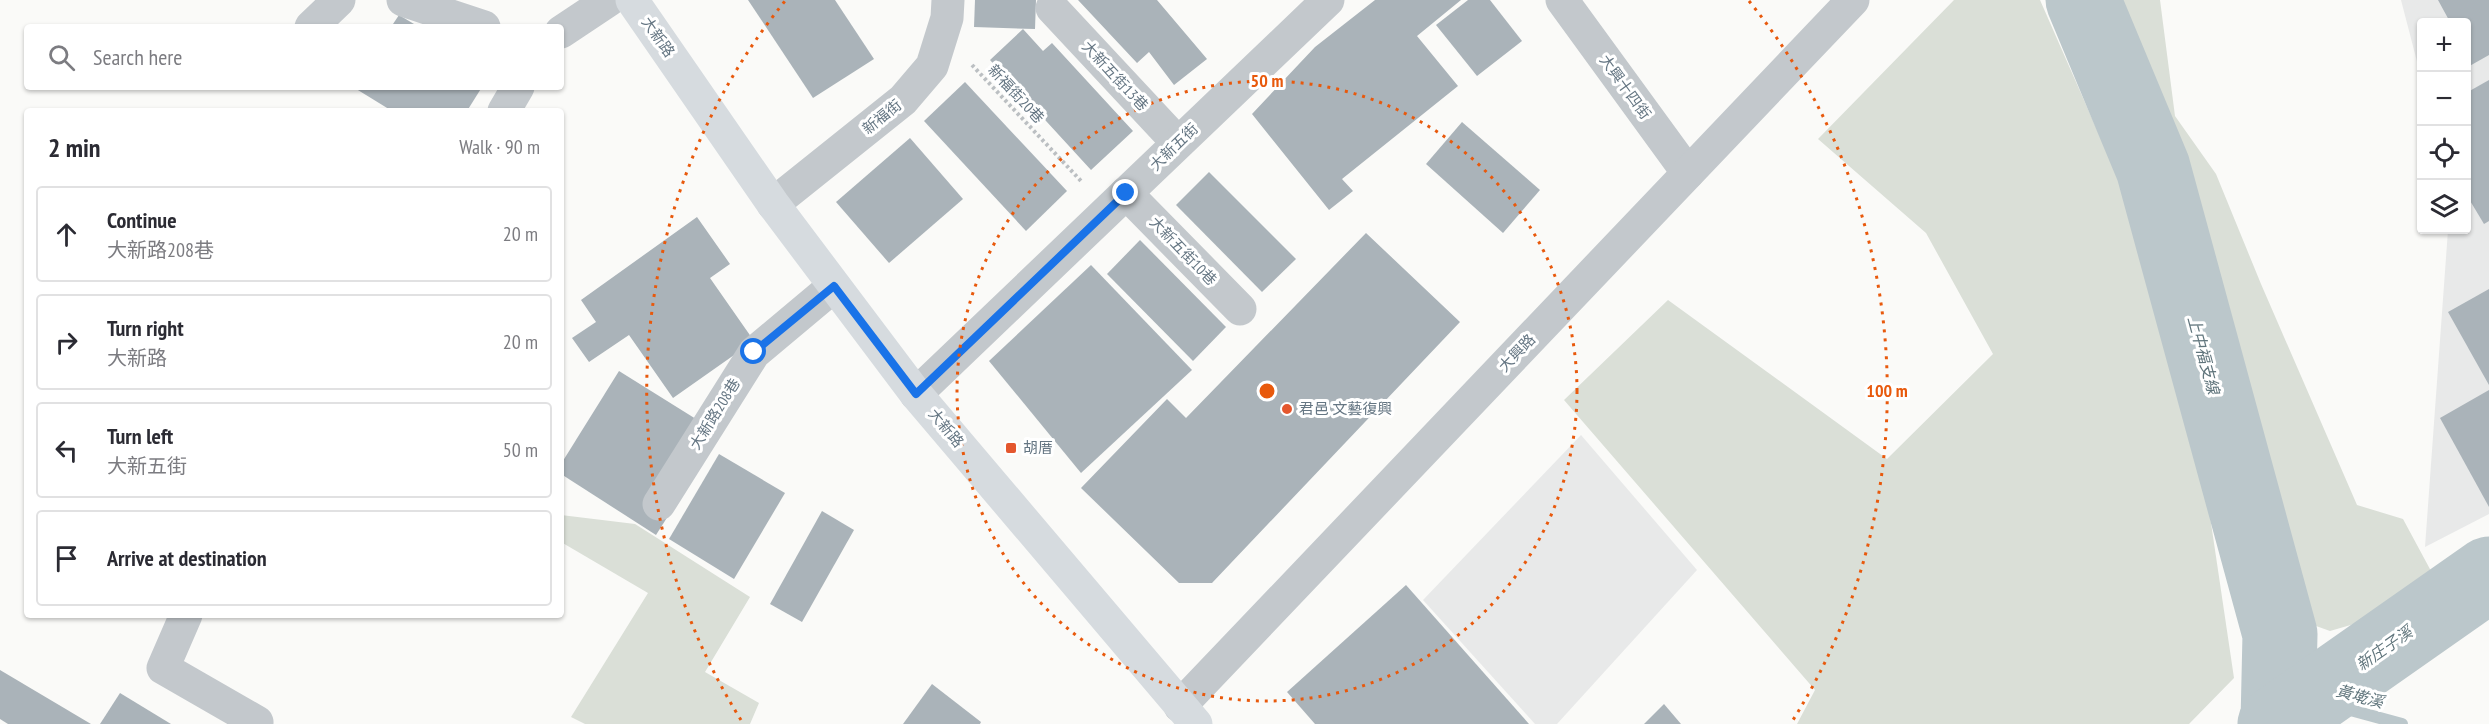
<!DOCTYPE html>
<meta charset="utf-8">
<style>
:root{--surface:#fff;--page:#f2f2f3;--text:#2b2b33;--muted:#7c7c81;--line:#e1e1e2}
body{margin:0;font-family:"PT Sans Narrow","Noto Sans TC",sans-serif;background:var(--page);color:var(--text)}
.controls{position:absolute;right:18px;top:18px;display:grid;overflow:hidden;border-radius:6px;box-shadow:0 2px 4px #0004}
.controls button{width:54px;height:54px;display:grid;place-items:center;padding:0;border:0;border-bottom:2px solid var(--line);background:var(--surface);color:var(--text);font:30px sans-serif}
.stop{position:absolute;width:18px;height:18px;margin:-14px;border:4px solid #1a73e8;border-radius:50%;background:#fff}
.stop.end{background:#1a73e8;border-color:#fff;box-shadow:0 2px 6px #0008}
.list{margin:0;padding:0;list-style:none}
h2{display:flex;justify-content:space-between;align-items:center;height:78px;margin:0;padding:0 24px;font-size:26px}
h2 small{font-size:20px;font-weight:400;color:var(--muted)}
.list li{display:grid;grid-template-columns:39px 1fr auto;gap:18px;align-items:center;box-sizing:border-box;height:96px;margin:0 12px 12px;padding:0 12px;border:2px solid var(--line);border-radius:6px}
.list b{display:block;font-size:22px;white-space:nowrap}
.list p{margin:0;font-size:20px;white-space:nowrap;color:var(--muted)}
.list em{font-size:20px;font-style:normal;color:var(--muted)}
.icon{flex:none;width:33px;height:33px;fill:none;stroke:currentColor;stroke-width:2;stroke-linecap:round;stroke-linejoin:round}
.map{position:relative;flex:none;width:2489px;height:724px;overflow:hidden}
.search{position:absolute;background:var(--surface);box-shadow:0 2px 4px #0004;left:24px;top:24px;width:540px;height:66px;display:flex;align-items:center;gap:15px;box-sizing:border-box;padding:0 21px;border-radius:6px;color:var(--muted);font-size:22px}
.panel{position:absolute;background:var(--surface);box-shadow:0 2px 4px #0004;left:24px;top:108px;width:540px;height:510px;border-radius:6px}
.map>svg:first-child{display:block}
</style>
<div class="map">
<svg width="2489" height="724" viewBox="0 0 2489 724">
<rect width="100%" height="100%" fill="#fafaf8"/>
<g fill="#e8e9e9">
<polygon points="2401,0 2489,0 2489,514 2425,547 2448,230 2466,230 2466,22 2422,22 2421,77"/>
<polygon points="1581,435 1697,570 1557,724 1535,724 1423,600"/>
</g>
<g fill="#dadfd7">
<polygon points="1954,0 2040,0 2141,230 2203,469 2234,678 2189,724 1797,724 1815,690 1564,400 1668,300 1887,459 1993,354 1926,233 1818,139"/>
<polygon points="2100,0 2160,0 2175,116 2216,174 2261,284 2357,505 2403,519 2431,571 2385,615 2330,631 2291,617 2247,420 2185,222"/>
<polygon points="561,515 635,524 750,597 705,672 759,703 750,724 585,724 571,717 648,593 561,542"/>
</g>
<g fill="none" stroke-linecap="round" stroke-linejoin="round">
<polyline stroke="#bbc7cb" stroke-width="12" points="2310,699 2402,724"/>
<g stroke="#bbc7cb" stroke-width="75">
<polyline points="2083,0 2153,168 2280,634 2278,722"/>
<polyline points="2275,724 2489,574"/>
</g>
</g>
<g fill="#aab3b9">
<polygon points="748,0 835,0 874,59 813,98"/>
<polygon points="975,0 1036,0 1035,29 974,27"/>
<polygon points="1078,0 1157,0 1207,59 1174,85 1149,52 1137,63"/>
<polygon points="1375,0 1461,0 1417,36 1458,86 1342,179 1353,191 1329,210 1252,114 1315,47"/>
<polygon points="1468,0 1490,0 1522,41 1477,76 1436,25"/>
<polygon points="2438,0 2489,0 2489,55 2466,68 2466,22 2450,22"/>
<polygon points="399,15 419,27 391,27"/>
<polygon points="1023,29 1043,51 1052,43 1133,131 1091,170 990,60"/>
<polygon points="2489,80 2489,221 2484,224 2466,194 2466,93"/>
<polygon points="965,82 1067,191 1026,231 924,121"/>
<polygon points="353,87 482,87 467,111 392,111"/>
<polygon points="1462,122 1540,190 1503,233 1426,164"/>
<polygon points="910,138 963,199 889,263 836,202"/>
<polygon points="1209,172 1296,259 1262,292 1176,205"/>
<polygon points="697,217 730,264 710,278 754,341 673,398 629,335 589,362 572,338 596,322 581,300"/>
<polygon points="1366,233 1460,322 1212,583 1179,583 1081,488 1167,399 1186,418"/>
<polygon points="1140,240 1226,327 1193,361 1107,274"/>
<polygon points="1091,265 1192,370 1081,473 989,361"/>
<polygon points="2489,289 2489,385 2448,312"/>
<polygon points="619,371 720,434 656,535 561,474 561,464"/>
<polygon points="2489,390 2489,507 2440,418"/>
<polygon points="719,454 785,493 734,579 669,539"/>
<polygon points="822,511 854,530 802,622 770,604"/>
<polygon points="1406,585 1529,724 1315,724 1287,692"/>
<polygon points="0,670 91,724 8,724 0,719"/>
<polygon points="932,684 981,722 980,724 903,724"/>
<polygon points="120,693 171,724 100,724"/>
<polygon points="1664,704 1681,724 1644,724"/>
</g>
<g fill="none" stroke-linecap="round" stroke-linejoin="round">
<polyline stroke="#bbbfc2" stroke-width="4" stroke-dasharray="3 3" stroke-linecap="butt" points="972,65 1081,181"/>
<g stroke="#c3c8cc" stroke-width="33">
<polyline points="403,0 484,27"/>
<polyline points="1562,0 1688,173"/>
<polyline points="1052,8 1178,143"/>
<polyline points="311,27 339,0"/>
<polyline points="561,32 609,0"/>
<polyline points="504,111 518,87"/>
<polyline points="1126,193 1240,309"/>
<polyline points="773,204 903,100 932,66 947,18 948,0"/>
<polyline points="916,394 1328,0"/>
<polyline points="659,504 754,353 834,286"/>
<polyline points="186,615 163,668 257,722 256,724"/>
<polyline points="1180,706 1853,0"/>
</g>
<polyline stroke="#d6dbdf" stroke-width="33" points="632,0 773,204 916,394 1196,724"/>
</g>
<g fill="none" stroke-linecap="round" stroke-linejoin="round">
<polyline stroke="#1a73e8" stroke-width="8" points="754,352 834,286 916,394 1126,193"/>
</g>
<g fill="none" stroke="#e8590c" stroke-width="3" stroke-dasharray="3 6">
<circle cx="1267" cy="391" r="310"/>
<path d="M741 720A620 620 0 0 1 785 1M1749 1A620 620 0 0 1 1793 720"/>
</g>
<g fill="#e4572e" stroke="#fff" stroke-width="2">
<circle cx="1287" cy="409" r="6"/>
<rect x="1005" y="442" width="12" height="12" rx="3"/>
</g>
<g text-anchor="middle" stroke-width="6" stroke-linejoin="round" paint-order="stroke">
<g font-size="15" fill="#657683" stroke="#fff">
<text transform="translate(658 37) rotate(55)" y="5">大新路</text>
<text transform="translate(1115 76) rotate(47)" y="5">大新五街13巷</text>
<text transform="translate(1625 87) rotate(54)" y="5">大興十四街</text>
<text transform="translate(1016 94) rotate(47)" y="5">新福街20巷</text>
<text transform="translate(882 117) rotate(-39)" y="5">新福街</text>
<text transform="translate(1174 147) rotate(-44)" y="5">大新五街</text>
<text transform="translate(1183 251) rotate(46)" y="5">大新五街10巷</text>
<text transform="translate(1517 353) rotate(-46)" y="5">大興路</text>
<text transform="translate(715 414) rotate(-58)" y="5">大新路208巷</text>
<text transform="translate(946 428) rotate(50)" y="5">大新路</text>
</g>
<g font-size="15" fill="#657683" stroke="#fff" text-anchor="start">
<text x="1299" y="414">君邑 文藝復興</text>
<text x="1023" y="453">胡厝</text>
</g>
<g font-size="16" font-style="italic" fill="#60757c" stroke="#fff">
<text transform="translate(2204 355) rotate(75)" y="6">上中福支線</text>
<text transform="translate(2384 648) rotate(-35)" y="6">新庄子溪</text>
<text transform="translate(2360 696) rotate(15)" y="6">黃墘溪</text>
</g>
</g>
<circle cx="1267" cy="391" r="9" fill="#e8590c" stroke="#fff" stroke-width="3"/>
<g font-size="18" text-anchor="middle" font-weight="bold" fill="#e8590c" stroke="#fff" stroke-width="6" stroke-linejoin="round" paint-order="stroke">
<text x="1267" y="87">50 m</text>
<text x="1887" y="397">100 m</text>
</g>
</svg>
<div class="controls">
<button>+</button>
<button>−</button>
<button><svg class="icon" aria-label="locate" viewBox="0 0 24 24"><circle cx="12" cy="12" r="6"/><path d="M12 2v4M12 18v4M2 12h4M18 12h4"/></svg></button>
<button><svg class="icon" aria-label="layers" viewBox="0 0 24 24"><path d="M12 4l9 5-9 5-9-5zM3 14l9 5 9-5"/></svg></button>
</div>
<div class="stop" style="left:754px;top:352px"></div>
<div class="stop end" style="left:1126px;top:193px"></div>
<div class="search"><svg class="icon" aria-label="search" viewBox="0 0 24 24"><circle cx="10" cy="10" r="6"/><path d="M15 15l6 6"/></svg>Search here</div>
<section class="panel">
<h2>2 min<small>Walk · 90 m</small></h2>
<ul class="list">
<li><svg class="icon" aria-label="ahead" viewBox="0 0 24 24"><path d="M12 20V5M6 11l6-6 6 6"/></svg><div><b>Continue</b><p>大新路208巷</p></div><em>20 m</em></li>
<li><svg class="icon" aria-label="right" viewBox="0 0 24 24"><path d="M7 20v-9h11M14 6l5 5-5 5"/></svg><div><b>Turn right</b><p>大新路</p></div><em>20 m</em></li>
<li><svg class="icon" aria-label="left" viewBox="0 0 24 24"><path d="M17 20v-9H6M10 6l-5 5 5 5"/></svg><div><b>Turn left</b><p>大新五街</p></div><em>50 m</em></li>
<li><svg class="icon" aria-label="arrive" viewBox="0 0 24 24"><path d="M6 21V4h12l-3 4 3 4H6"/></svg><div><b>Arrive at destination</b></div></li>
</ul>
</section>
</div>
